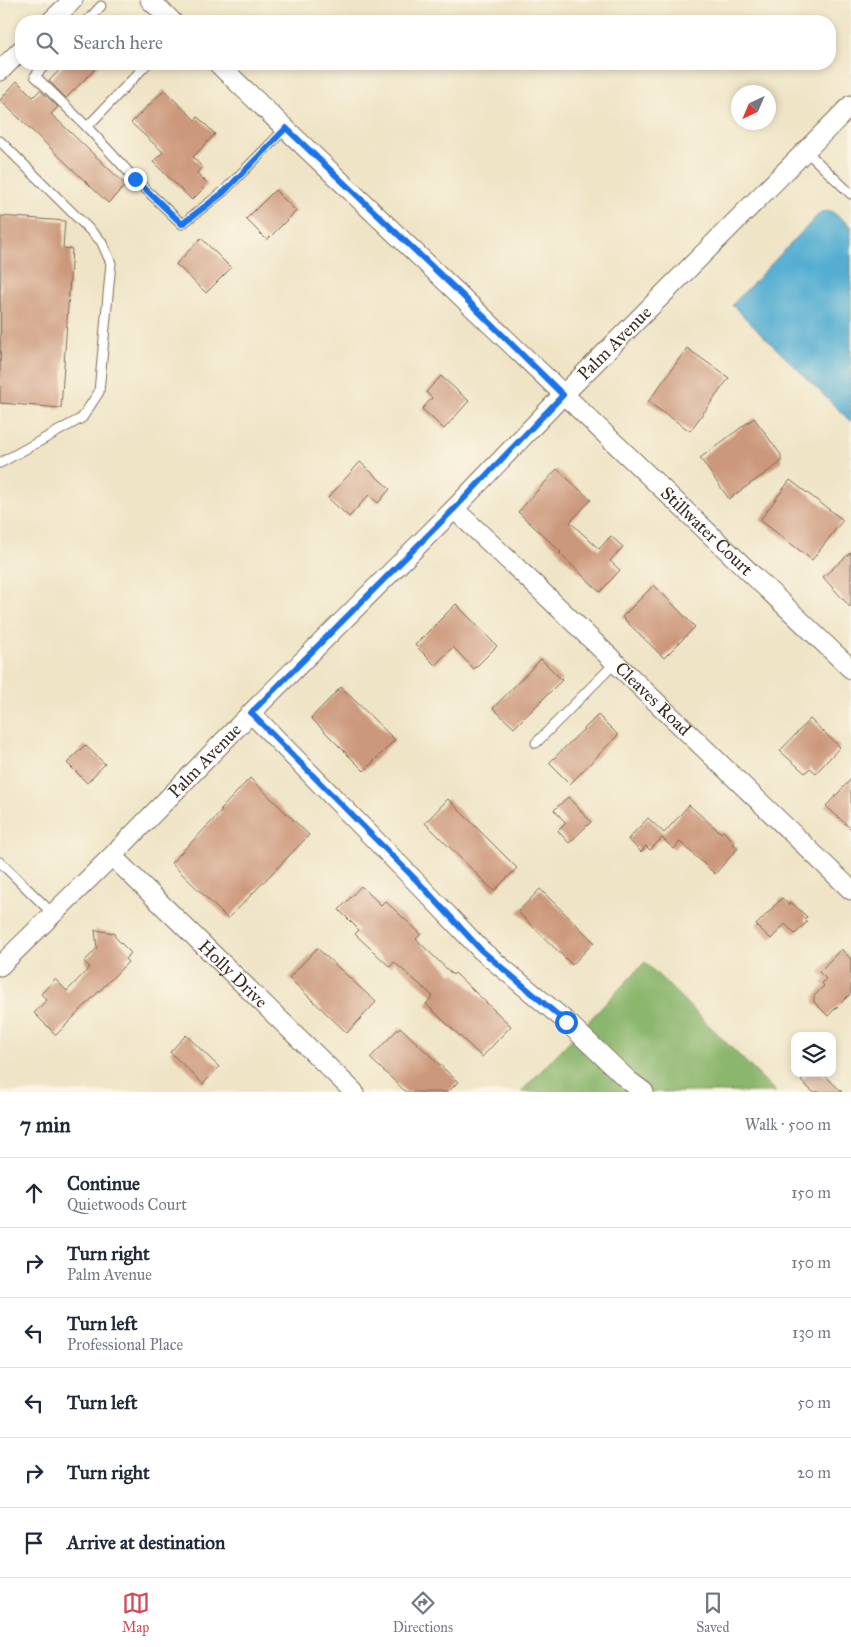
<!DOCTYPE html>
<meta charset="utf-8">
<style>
:root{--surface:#fff;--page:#f2f2f3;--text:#1f2937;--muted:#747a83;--line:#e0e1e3;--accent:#d1495b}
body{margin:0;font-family:"IM FELL Great Primer",serif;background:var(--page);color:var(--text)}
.controls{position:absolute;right:15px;bottom:15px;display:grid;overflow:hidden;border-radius:10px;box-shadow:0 2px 8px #0003}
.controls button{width:45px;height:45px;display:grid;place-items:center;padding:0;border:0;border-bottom:1px solid var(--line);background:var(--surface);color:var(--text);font:25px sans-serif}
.compass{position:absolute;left:731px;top:85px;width:45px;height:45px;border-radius:50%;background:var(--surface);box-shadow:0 2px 8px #0003;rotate:224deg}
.stop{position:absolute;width:15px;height:15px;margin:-11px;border:4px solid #1a73e8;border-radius:50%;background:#fff}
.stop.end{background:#1a73e8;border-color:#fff;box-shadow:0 1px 5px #0008}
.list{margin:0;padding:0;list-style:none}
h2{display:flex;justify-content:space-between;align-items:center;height:65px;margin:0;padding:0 20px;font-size:21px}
h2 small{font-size:16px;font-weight:400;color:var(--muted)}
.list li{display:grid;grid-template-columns:32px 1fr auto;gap:15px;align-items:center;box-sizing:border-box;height:70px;padding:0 20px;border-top:1px solid var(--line)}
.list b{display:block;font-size:19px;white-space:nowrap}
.list p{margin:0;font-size:16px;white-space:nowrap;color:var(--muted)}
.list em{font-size:16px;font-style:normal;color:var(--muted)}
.icon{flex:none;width:28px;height:28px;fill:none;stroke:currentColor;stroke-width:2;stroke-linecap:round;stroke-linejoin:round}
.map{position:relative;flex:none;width:851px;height:1092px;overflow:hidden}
.search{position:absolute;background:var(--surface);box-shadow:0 2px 8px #0003;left:15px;right:15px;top:15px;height:55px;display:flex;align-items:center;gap:12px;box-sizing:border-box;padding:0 18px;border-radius:20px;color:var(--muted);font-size:19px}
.sheet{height:485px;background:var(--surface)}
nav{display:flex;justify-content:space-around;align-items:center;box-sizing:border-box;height:70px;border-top:1px solid var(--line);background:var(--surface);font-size:14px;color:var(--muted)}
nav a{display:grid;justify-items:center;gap:2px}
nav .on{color:var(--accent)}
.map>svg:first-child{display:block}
</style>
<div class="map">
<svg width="851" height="1092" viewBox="0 0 851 1092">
<rect width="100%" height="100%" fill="#fcf5e5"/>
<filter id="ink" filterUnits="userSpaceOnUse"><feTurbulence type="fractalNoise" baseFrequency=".02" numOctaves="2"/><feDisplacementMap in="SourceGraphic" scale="10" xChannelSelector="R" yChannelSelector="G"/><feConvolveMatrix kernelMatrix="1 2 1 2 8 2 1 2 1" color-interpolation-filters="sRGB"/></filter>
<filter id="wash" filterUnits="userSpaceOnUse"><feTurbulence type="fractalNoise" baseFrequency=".0096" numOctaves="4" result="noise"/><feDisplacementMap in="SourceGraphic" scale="20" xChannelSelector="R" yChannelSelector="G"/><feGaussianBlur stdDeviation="1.12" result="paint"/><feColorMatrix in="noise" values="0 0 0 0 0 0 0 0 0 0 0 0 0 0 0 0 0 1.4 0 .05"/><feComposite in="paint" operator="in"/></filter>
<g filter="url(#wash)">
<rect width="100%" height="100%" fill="#efe4c6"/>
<polygon fill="#8bb66d" stroke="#637046" points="645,962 776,1092 521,1092"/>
<polygon fill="#54aed2" stroke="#486c78" points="831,211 851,226 851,422 732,305 821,212"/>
<g id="blocks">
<g fill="#cc987b">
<polygon points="65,64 100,64 66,98 49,81"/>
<polygon points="17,81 33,97 40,90 58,107 51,114 126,185 108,203 0,100"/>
<polygon points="164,90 195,120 198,117 215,134 193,157 202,167 197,173 208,184 192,200 153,162 163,152 131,123"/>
<polygon points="275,190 296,211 267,240 246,219"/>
<polygon points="1,216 65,221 63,248 72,249 61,408 0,403"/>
<polygon points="201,238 231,268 206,293 176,264"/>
<polygon points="687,348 729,378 690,431 648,402"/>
<polygon points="441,376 469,401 444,429 422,409 432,398 426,392"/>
<polygon points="754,418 781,455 781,462 729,499 700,458"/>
<polygon points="360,462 390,489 378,503 369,495 349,517 328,498"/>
<polygon points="557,469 591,500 570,522 599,549 611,536 623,547 610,561 620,570 600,592 559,553 561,552 518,512"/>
<polygon points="790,480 843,520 812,560 760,520"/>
<polygon points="851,552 851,608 823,577"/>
<polygon points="654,585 695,627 664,658 622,617"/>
<polygon points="456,604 497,646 474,669 453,647 435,665 415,645"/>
<polygon points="541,659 562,680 514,728 493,708"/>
<polygon points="341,687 395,740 364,771 311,718"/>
<polygon points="598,715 618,735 570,784 549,763"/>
<polygon points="810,719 840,747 816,773 810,768 805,773 780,751"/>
<polygon points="85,745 105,764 87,783 67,763"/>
<polygon points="250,778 309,835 228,919 171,863 222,811 220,810"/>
<polygon points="851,779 851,829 826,806"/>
<polygon points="568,797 591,822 569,843 558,831 566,823 554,810"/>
<polygon points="448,799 517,868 494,891 425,823"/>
<polygon points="689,805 721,833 723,831 735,842 733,844 738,848 715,874 680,842 674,849 662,838 650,850 646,846 641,852 628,839 648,818 664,833"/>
<polygon points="361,886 381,905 385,901 421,934 416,939 453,975 455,973 511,1026 482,1057 426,1004 433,996 394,962 390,967 355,934 359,930 339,910"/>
<polygon points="540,889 594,942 572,965 518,912"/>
<polygon points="782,898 789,905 791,902 807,917 804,919 807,922 795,934 785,924 771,939 756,925"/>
<polygon points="95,930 114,933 115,937 131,953 125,959 128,962 56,1035 34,1013 47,1000 41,994 55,979 67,991 90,967 84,962 97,948"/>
<polygon points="317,948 376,1002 347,1033 289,978"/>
<polygon points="841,949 851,959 851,993 828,1016 814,1002 814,996 824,986 822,983 826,979 819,972"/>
<polygon points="400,1027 458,1082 448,1092 406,1092 370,1058"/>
<polygon points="186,1035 219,1067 203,1084 170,1052"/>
<polygon points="809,1073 822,1073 842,1092 813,1092 801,1081"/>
</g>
</g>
</g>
<g filter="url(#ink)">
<use href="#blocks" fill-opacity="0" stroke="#7a6b59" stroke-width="1"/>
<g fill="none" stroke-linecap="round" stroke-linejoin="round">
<defs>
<g id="service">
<polyline points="87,21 101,6"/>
<polyline points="46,64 35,76 87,127 147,64"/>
<polyline points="87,127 135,179 182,224 224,191 286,128"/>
<polyline points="0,141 101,241 111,263 99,392 82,418 0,463"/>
<polyline points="806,151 851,194"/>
<polyline points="536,743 616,662"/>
<polyline points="0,862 53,914"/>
</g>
<g id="minor">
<polyline points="150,0 172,21"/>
<polyline points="51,21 73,0"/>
<path id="s1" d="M218 64 851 669"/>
<polyline points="0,71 21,50"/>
<path id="s2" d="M454 509 534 584 851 890"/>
<polyline points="251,713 423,889 481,950 567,1022 628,1080 644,1092"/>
<path id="s3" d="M112 856 354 1092"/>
<path id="s4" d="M0 966 112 856 251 713 454 509 563 395 851 105"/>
</g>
</defs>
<use href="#service" stroke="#7a6b59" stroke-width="11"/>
<use href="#minor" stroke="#7a6b59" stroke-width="21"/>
<use href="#service" stroke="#fff" stroke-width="9"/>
<use href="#minor" stroke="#fff" stroke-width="19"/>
</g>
</g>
<g fill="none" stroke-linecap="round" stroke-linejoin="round" filter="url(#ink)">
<polyline stroke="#1a73e8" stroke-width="6" points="135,179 182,224 224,192 286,128 463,296 563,395 454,509 251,713 424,888 481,950 566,1022"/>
</g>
<g text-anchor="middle" stroke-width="4" stroke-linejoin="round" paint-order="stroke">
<g font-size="18" fill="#3b2a1e" stroke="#fcf5e5">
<text dy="6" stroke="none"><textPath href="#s4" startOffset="875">Palm Avenue</textPath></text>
<text dy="6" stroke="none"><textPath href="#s1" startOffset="676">Stillwater Court</textPath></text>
<text dy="6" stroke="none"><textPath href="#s2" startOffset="275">Cleaves Road</textPath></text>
<text dy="6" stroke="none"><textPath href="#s4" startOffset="290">Palm Avenue</textPath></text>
<text dy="6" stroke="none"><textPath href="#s3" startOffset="169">Holly Drive</textPath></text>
</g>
</g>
</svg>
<div class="controls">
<button><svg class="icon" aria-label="layers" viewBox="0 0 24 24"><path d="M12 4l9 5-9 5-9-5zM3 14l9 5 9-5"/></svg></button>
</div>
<svg class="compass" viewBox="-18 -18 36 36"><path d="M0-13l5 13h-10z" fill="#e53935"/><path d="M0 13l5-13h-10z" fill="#747a83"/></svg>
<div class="stop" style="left:566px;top:1022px"></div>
<div class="stop end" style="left:135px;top:179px"></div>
<div class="search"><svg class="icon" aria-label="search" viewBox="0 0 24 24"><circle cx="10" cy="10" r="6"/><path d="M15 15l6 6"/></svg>Search here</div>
</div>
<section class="sheet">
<h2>7 min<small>Walk · 500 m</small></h2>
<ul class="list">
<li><svg class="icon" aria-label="ahead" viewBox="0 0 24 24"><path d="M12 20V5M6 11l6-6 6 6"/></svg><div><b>Continue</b><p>Quietwoods Court</p></div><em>150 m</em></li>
<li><svg class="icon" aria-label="right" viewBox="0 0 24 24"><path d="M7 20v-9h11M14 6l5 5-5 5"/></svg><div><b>Turn right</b><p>Palm Avenue</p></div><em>150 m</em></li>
<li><svg class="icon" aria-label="left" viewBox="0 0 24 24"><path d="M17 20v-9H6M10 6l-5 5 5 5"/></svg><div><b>Turn left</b><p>Professional Place</p></div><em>130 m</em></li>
<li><svg class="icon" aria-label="left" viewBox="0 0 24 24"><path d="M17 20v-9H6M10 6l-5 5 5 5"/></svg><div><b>Turn left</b></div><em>50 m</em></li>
<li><svg class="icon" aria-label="right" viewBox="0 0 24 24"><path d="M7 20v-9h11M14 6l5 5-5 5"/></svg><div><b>Turn right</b></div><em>20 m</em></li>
<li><svg class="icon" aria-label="arrive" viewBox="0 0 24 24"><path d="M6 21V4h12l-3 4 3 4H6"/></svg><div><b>Arrive at destination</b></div></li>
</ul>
</section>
<nav>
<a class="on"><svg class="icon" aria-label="map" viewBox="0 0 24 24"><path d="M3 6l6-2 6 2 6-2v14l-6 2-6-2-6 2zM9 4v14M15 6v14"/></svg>Map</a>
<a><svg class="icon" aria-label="directions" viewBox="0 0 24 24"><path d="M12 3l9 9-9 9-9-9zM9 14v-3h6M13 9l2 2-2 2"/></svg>Directions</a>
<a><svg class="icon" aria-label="saved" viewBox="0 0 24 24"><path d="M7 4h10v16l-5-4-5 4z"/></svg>Saved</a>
</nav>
